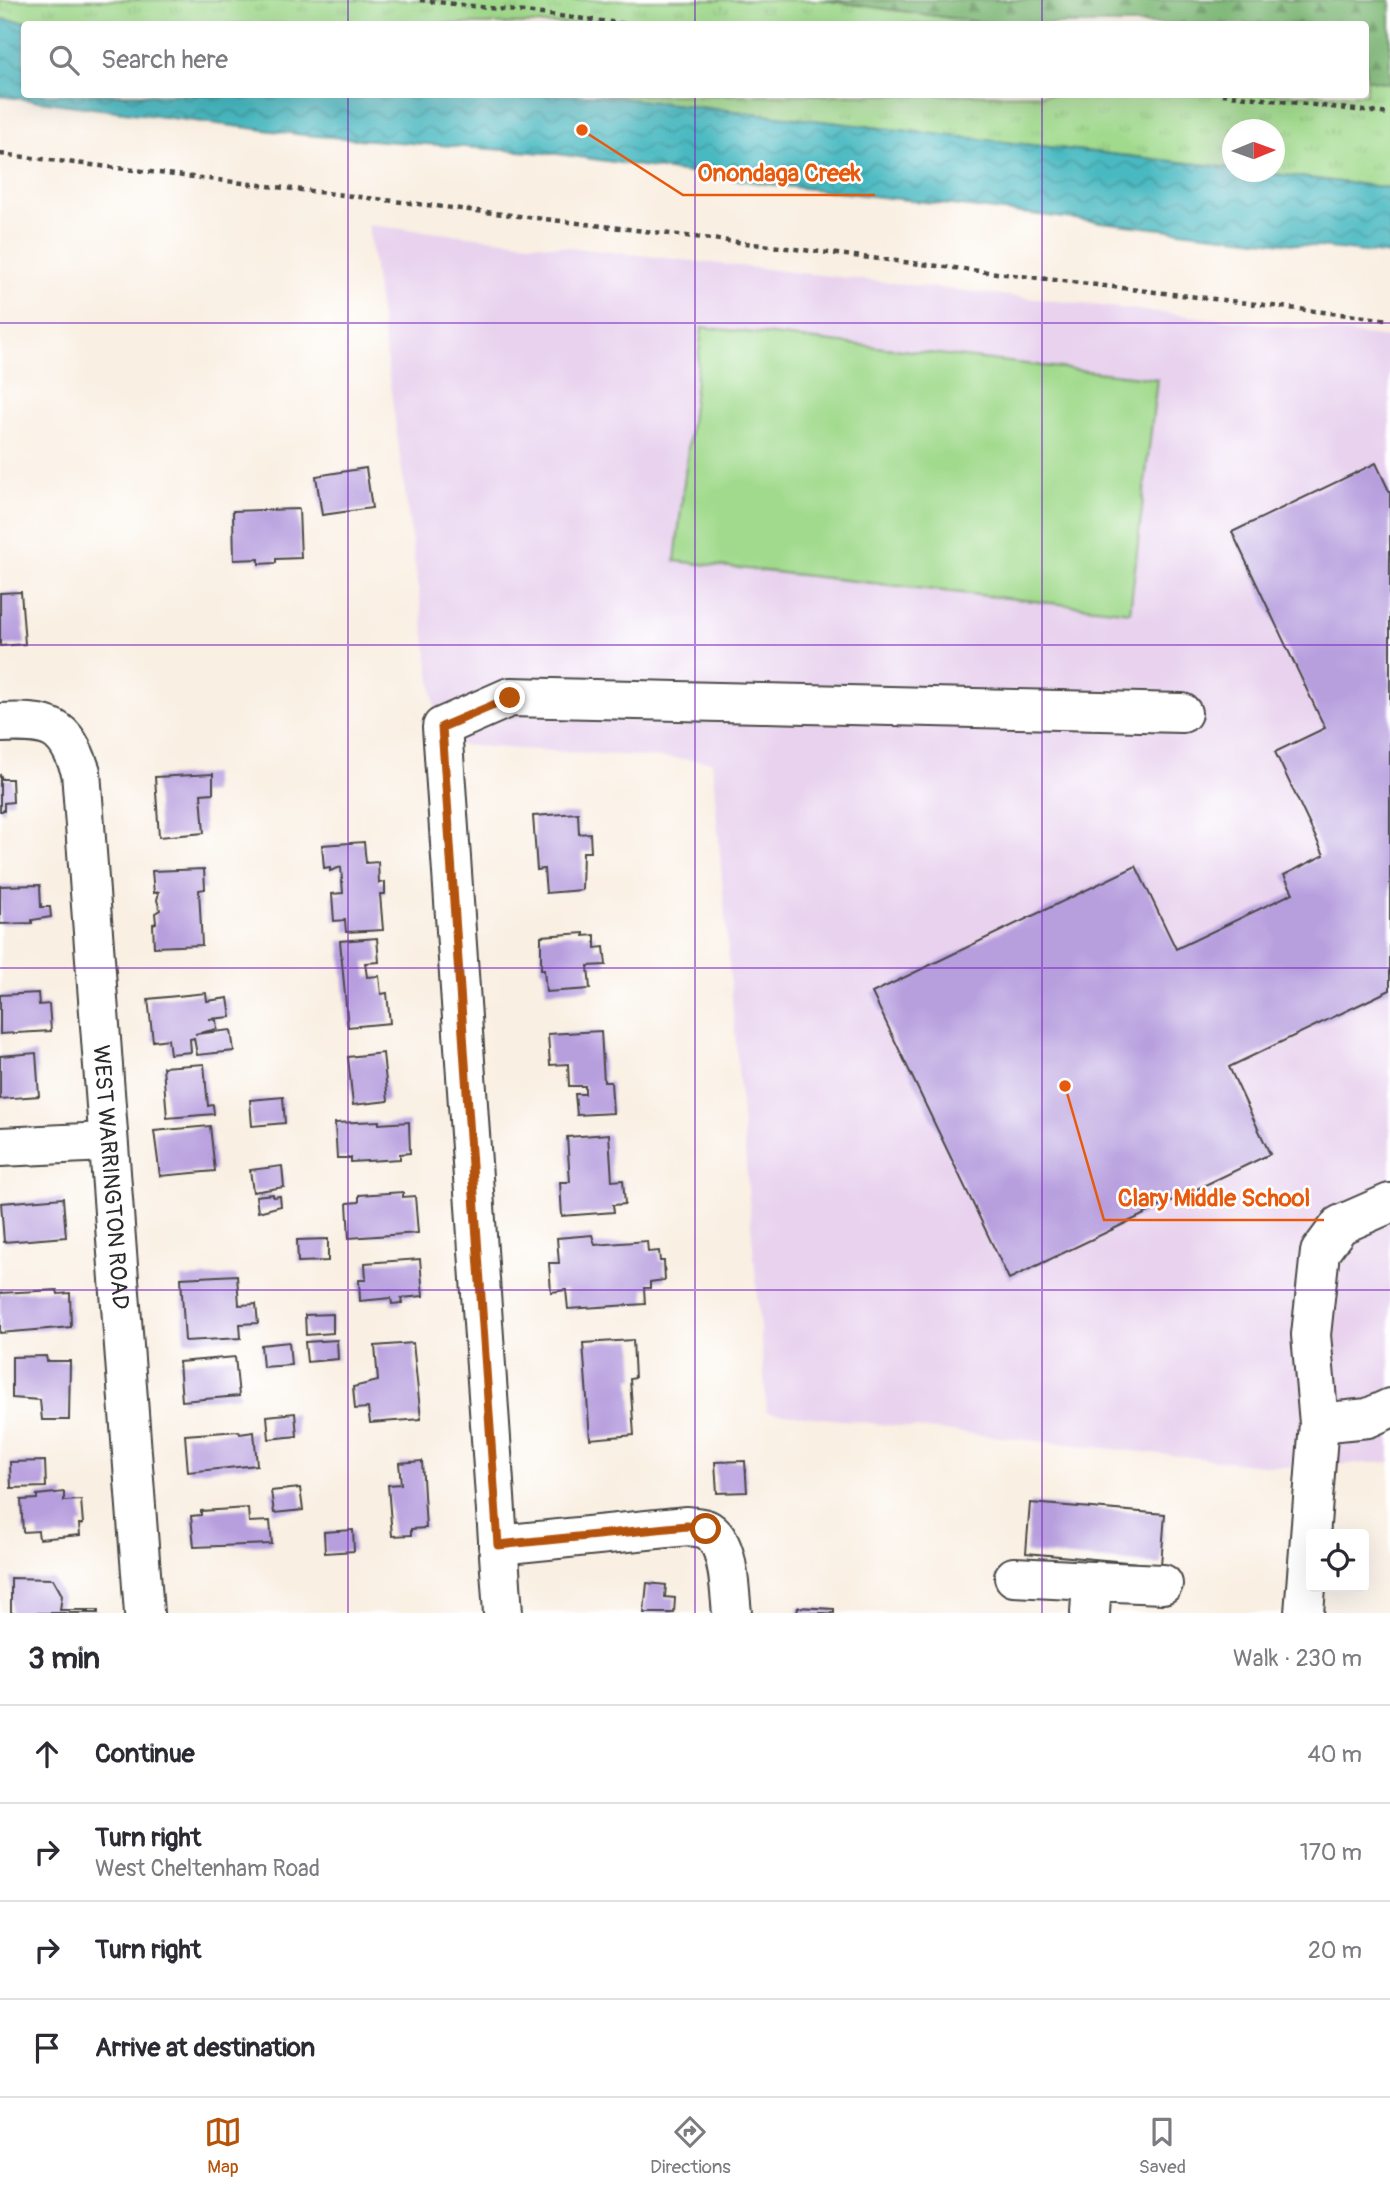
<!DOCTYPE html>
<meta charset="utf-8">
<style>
:root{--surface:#fff;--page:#f2f2f3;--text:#2b2b33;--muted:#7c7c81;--line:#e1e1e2;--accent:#b45309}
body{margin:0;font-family:Pangolin,sans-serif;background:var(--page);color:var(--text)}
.controls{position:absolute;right:21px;bottom:21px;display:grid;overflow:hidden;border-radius:7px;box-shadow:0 7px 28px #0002}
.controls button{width:63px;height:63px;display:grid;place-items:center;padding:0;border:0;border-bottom:2px solid var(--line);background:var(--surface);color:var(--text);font:35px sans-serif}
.compass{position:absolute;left:1222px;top:119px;width:63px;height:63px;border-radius:50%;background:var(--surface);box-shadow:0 7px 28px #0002;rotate:89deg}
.stop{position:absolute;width:21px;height:21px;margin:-16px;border:5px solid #b45309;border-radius:50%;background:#fff}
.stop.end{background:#b45309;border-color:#fff;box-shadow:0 2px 7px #0008}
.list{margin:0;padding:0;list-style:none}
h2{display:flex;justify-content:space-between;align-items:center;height:91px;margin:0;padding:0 28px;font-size:30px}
h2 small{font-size:23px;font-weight:400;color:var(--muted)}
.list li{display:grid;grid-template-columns:46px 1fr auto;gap:21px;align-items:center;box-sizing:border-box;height:98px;padding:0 28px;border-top:2px solid var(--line)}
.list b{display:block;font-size:26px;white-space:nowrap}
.list p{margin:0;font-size:23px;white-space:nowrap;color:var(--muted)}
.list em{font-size:23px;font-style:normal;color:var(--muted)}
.icon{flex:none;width:38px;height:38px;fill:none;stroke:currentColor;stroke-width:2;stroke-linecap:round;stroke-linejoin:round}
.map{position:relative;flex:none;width:1390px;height:1613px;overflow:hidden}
.search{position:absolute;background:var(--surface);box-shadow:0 7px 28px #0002;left:21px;right:21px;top:21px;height:77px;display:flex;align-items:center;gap:18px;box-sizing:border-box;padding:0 24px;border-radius:7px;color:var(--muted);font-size:26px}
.sheet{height:483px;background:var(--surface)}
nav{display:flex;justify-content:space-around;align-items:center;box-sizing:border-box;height:98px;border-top:2px solid var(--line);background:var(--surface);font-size:19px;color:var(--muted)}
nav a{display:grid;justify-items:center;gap:4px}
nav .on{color:var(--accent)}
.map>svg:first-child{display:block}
</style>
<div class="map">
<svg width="1390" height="1613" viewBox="0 0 1390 1613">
<defs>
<pattern id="grass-tufts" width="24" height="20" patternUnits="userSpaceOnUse" patternTransform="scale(1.75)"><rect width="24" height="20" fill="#a1da8d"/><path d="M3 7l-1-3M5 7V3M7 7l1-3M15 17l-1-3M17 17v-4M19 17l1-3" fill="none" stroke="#8bbb7a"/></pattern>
<pattern id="forest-firs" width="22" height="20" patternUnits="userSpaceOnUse" patternTransform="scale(1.75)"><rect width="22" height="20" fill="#80ba78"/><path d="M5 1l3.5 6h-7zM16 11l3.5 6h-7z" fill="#699763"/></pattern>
<pattern id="water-waves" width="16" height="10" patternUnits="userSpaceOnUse" patternTransform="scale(1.75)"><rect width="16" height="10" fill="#4ab9c1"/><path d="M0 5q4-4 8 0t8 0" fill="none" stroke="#3e979d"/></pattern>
</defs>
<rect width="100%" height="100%" fill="#fff"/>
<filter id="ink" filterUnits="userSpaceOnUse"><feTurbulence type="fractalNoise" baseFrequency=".0143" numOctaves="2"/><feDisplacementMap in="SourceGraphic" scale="14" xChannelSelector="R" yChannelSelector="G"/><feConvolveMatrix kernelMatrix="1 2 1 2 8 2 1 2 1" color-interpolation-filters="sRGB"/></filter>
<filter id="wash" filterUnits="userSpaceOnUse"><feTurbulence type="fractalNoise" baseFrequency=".00686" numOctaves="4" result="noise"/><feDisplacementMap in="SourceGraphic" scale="28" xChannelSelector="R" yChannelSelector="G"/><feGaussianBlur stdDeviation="1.57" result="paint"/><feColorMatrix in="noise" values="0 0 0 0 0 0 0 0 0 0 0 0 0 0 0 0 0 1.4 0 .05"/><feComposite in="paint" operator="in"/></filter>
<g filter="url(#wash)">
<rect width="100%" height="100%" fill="#f9efe2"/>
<polygon fill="#e8d2ee" points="368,225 1390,338 1390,1462 1281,1467 767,1412 712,761 459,745 435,709"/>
<g fill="url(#grass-tufts)" stroke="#66825c" stroke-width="2">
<polygon points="0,0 823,0 994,24 49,24 0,19"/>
<polygon points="1366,79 1390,83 1390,188 1258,172 1274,172 1274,130 1232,130 1232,168 594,95 1366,94"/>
</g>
<polygon fill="url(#forest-firs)" stroke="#567252" stroke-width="2" points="823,0 1390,0 1390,83 1366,79 1366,24 994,24"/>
<polygon fill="#a1da8d" stroke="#66825c" stroke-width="2" points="702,327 1157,379 1130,612 675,561"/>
<polygon fill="url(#water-waves)" stroke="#3a7276" stroke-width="2" points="0,19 49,24 24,24 24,94 594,95 1232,168 1232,172 1258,172 1390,188 1390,255 766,184 558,154 304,135 0,96"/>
<g id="blocks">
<g fill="#b79fde">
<polygon points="1376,463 1390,493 1390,990 1229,1067 1270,1154 1009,1279 872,993 1136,866 1176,949 1293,893 1284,875 1324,855 1275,752 1325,728 1232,532"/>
<polygon points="366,468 372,508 322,515 316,476"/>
<polygon points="299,509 301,558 276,559 276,563 259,564 259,559 234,560 233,511"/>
<polygon points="21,592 25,644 0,646 0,593"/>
<polygon points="0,774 2,779 12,779 13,802 4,803 4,811 0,811"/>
<polygon points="213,774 213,793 201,794 204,833 159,837 155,777"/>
<polygon points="578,813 579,834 590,833 591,852 583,852 582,890 546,893 544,869 537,870 533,816"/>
<polygon points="364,842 366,863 378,862 379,883 385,882 385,894 380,894 383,930 346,932 345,920 334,921 332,894 343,893 341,867 330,871 330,867 324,868 322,845"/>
<polygon points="204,869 205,889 199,890 202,945 154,947 153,924 156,923 155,913 160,910 157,900 159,892 154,893 152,871"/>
<polygon points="40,885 41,907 50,907 51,917 32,920 32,923 0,924 0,886"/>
<polygon points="584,933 584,936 595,935 595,948 604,947 606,965 588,966 590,989 546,992 544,970 541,970 541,936"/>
<polygon points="377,938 379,962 365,963 367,977 379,976 381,994 387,993 390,1023 348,1027 340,941"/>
<polygon points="38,993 39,1005 49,1004 51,1031 0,1034 0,995"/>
<polygon points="206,993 207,1001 228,998 231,1017 209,1019 216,1020 217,1029 195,1034 231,1030 234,1051 197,1055 194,1038 190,1039 191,1052 170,1054 168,1039 153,1041 148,999"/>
<polygon points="601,1031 604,1082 611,1082 613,1113 577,1115 575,1094 585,1094 585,1086 569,1086 568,1064 550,1065 548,1034"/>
<polygon points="36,1053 39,1096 0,1099 0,1056"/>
<polygon points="383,1053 388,1101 353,1105 348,1057"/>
<polygon points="204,1064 208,1106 213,1105 214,1114 167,1118 163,1067"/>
<polygon points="283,1097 285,1123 252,1126 250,1100"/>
<polygon points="379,1121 379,1124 409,1122 410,1153 400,1154 400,1159 351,1162 351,1158 337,1158 335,1123"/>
<polygon points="210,1126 215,1171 160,1176 154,1131"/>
<polygon points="609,1134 612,1181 623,1180 625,1204 613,1205 614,1212 562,1216 560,1182 570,1182 567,1137"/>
<polygon points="282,1166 284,1187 253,1192 250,1170"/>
<polygon points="403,1192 403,1197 415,1196 418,1233 349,1238 347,1203 359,1202 359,1195"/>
<polygon points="273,1194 273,1197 280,1196 281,1206 258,1212 256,1196"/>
<polygon points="63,1198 66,1237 4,1242 1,1203"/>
<polygon points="592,1235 595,1245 647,1241 648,1252 659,1251 660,1261 664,1261 665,1280 650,1282 650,1288 644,1288 645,1304 568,1309 566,1290 551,1292 549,1263 559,1263 557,1238"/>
<polygon points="328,1239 328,1261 298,1262 297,1240"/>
<polygon points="420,1259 423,1296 401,1298 402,1303 392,1304 391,1298 360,1301 359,1280 366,1280 365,1263"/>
<polygon points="237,1275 239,1305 256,1304 258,1323 240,1324 241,1338 185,1341 181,1278"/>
<polygon points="57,1290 58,1294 70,1293 71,1327 0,1333 0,1293"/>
<polygon points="333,1314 333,1333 306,1335 305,1315"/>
<polygon points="337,1340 338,1359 307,1362 305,1342"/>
<polygon points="633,1340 635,1378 630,1379 634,1435 590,1439 583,1343"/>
<polygon points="289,1342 291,1365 263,1367 261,1345"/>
<polygon points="413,1343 421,1419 370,1423 368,1408 355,1409 353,1387 378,1381 375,1346"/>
<polygon points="46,1356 47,1361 70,1361 69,1420 42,1420 40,1400 12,1398 12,1357"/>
<polygon points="235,1357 239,1396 182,1401 179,1362"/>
<polygon points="295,1413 297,1436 269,1439 267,1416"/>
<polygon points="239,1431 240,1434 254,1432 257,1465 188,1472 185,1435"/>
<polygon points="45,1461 46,1487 11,1488 10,1462"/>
<polygon points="422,1461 426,1528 411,1529 411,1535 392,1536 388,1485 401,1484 399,1463"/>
<polygon points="745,1461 747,1492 717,1493 715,1462"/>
<polygon points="300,1488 303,1510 274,1513 271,1491"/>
<polygon points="64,1492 64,1501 81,1500 83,1524 79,1524 80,1535 39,1539 38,1531 23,1532 21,1500 37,1499 37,1495"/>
<polygon points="1030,1503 1165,1514 1161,1565 1026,1553"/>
<polygon points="248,1508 249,1522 270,1521 272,1544 194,1547 191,1516 201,1515 201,1511"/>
<polygon points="353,1530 354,1551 325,1553 324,1532"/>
<polygon points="11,1578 53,1579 62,1595 60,1610 98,1610 98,1613 11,1613"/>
<polygon points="647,1583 666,1585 665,1597 675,1598 674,1613 644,1613"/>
<polygon points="798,1607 834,1609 834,1613 797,1613"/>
</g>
</g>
</g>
<g filter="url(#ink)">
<use href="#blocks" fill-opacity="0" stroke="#4a4846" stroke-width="2"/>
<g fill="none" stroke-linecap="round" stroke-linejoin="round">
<defs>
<g id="minor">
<path id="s1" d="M0 723C50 721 65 724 81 772L144 1613"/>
<polyline points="0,1147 107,1142"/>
<polyline points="1319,1423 1368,1418 1390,1408"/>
<path d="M498 1545 687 1526C693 1527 703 1527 708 1530 730 1544 729 1590 732 1613"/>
<polyline points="1014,1577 1092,1581"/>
<polyline points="503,1613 442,727 510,697 1182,713"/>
<polyline points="1090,1613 1092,1581 1163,1584"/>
<polyline points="1304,1613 1319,1423 1311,1335 1320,1252 1340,1225 1390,1203"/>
</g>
</defs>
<use href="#minor" stroke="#4a4846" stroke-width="42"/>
<g stroke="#4a4846" stroke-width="4.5" stroke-dasharray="5 5" stroke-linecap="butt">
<polyline points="420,0 628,24"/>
<polyline points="1222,94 1390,114"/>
<polyline points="0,154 1390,320"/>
</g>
<use href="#minor" stroke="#fff" stroke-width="38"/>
</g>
</g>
<g fill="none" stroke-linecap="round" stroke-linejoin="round" filter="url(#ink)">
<polyline stroke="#b45309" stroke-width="9" points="510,698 442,727 498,1545 687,1526 706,1529"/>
</g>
<path fill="none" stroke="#7b2cbf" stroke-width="2" stroke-opacity="0.55" d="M348 0V24M695 0V24M1042 0V24M348 94V1613M695 94V1613M1042 94V1613M0 323H1390M0 645H1390M0 968H1390M0 1290H1390"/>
<g text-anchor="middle" stroke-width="5" stroke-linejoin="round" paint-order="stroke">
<g font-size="23" fill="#2b2b2b" stroke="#fff">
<text dy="8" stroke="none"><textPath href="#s1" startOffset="513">WEST WARRINGTON ROAD</textPath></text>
</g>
</g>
<path fill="none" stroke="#e8590c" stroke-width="2.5" d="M582 130L683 195H875M1065 1086L1104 1220H1324"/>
<g fill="#e8590c" stroke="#fff" stroke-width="2.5">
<circle cx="582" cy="130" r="7"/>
<circle cx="1065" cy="1086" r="7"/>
</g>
<g font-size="24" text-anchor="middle" font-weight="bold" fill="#e8590c" stroke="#fff" stroke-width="5" stroke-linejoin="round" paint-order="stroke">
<text x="779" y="181">Onondaga Creek</text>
<text x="1214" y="1206">Clary Middle School</text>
</g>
</svg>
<div class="controls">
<button><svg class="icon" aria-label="locate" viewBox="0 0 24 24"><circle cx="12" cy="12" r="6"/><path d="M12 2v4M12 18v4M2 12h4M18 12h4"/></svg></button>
</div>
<svg class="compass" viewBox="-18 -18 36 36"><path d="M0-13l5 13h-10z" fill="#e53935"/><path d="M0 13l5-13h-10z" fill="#7c7c81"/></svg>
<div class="stop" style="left:706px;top:1529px"></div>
<div class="stop end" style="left:510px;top:698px"></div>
<div class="search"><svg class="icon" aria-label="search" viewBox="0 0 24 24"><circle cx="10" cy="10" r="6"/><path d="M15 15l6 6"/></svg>Search here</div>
</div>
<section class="sheet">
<h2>3 min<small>Walk · 230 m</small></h2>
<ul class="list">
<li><svg class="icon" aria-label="ahead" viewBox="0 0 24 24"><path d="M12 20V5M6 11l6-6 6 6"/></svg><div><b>Continue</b></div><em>40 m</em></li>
<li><svg class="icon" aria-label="right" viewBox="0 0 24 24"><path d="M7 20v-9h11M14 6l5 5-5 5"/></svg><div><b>Turn right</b><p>West Cheltenham Road</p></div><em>170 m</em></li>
<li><svg class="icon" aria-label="right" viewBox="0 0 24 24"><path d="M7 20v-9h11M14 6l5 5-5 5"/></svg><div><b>Turn right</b></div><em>20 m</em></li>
<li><svg class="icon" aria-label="arrive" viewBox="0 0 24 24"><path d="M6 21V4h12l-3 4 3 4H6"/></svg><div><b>Arrive at destination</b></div></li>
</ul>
</section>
<nav>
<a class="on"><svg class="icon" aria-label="map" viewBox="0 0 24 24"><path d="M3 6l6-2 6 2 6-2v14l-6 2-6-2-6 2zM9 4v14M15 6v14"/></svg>Map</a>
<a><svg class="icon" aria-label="directions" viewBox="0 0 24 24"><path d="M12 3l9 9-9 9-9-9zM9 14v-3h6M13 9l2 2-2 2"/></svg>Directions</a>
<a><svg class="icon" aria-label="saved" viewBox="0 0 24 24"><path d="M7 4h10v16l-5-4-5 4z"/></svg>Saved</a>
</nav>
